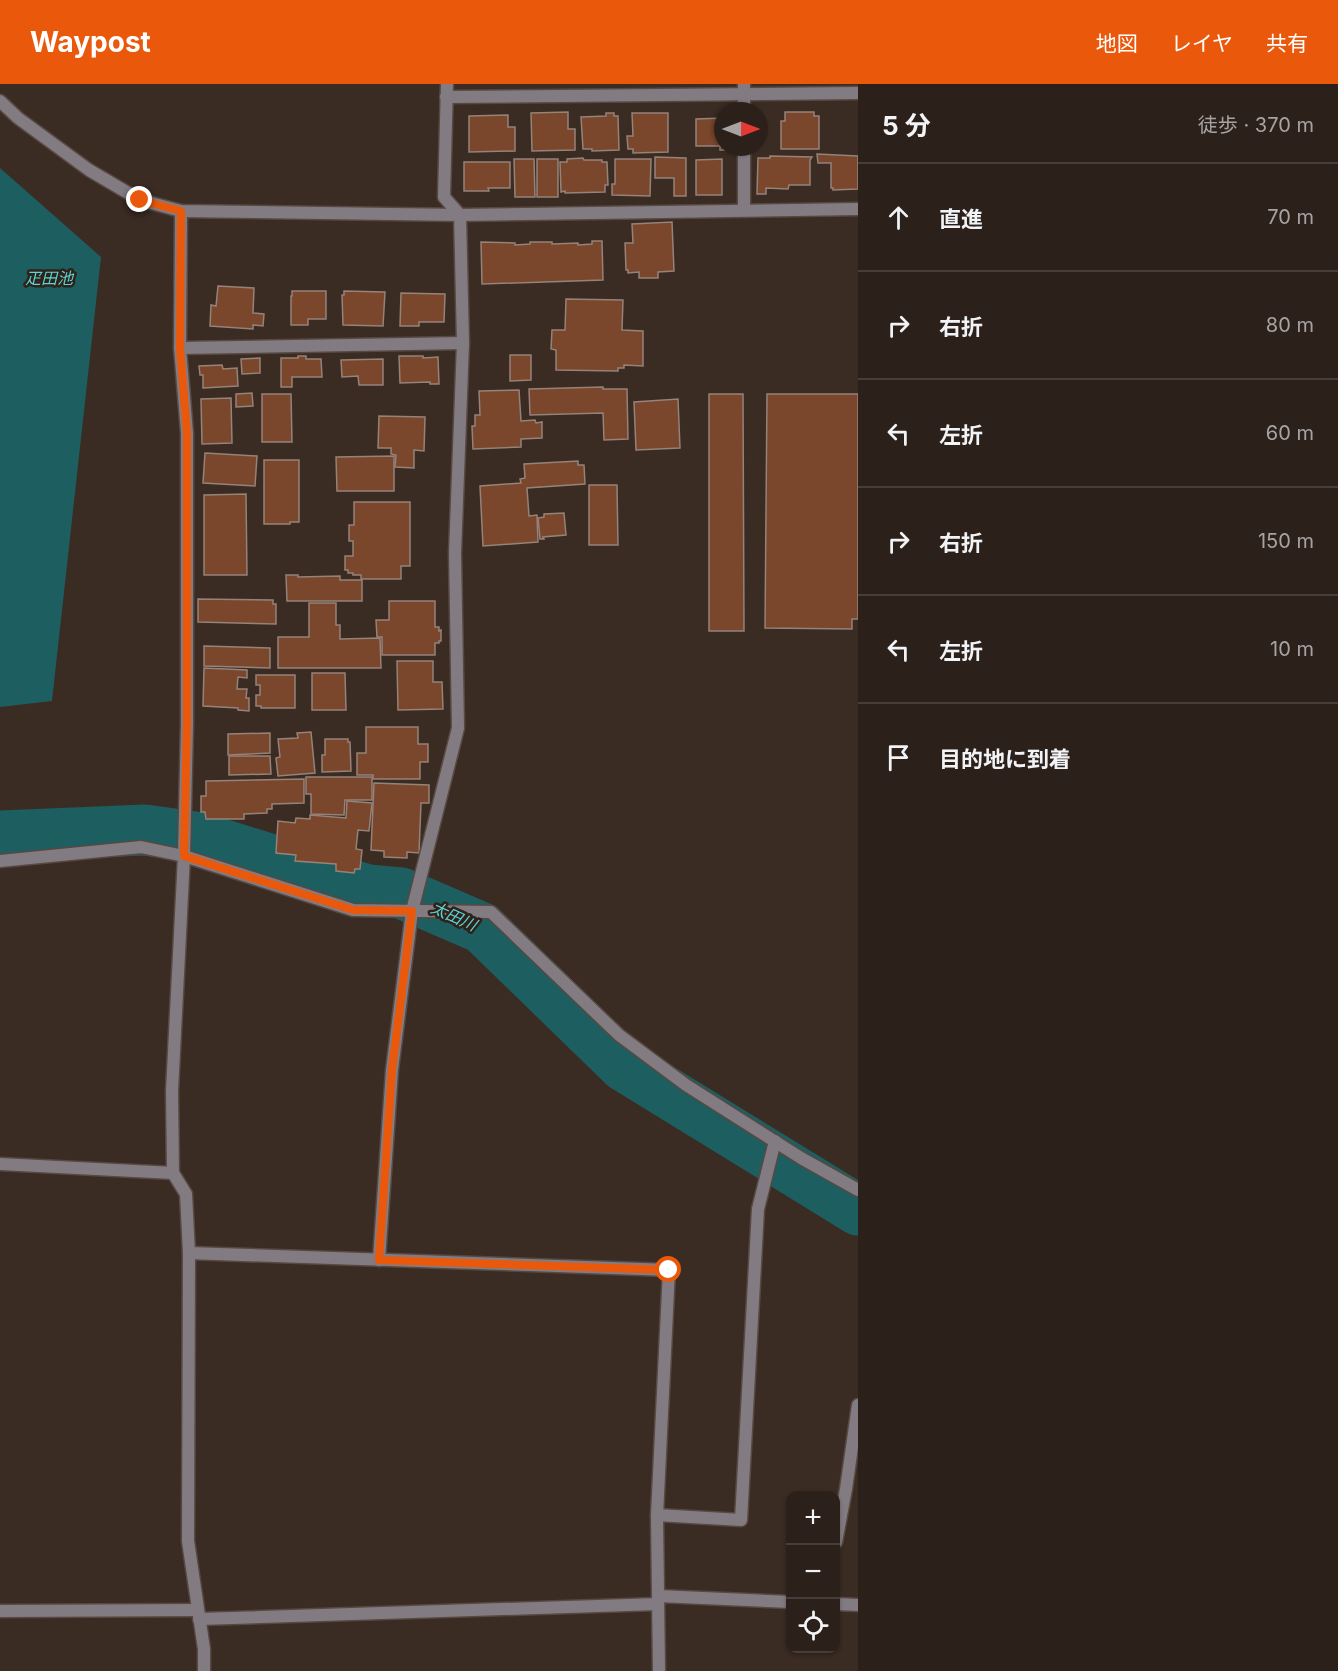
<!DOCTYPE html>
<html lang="ja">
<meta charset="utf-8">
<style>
:root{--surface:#2c201a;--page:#382d27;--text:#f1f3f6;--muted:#a6a3a2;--line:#483e39;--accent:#ea580c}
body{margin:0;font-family:Inter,"Noto Sans JP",sans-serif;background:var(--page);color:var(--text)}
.controls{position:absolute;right:18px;bottom:18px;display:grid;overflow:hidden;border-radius:12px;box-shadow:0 2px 4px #0004}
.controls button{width:54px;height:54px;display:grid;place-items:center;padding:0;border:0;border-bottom:2px solid var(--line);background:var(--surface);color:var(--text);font:30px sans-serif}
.compass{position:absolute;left:714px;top:18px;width:54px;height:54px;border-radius:50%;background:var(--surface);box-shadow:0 2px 4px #0004;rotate:90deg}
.stop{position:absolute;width:18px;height:18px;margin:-14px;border:4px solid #ea580c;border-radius:50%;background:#fff}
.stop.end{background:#ea580c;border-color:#fff;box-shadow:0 2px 6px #0008}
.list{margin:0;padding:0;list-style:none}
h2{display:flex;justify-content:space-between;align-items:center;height:78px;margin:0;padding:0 24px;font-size:26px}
h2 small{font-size:20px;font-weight:400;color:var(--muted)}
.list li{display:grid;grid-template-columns:39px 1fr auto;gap:18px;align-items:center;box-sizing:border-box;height:108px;padding:0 24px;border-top:2px solid var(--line)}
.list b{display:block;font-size:22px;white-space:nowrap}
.list em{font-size:20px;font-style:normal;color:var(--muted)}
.icon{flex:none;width:33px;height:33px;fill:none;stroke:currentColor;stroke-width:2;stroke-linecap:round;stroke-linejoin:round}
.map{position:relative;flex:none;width:858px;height:1587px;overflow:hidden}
header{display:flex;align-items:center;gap:36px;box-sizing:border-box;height:84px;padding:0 30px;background:var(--accent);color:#fff}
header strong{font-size:28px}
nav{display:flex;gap:33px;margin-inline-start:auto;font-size:21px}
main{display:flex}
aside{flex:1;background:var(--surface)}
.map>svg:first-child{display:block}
</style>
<header>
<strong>Waypost</strong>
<nav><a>地図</a><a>レイヤ</a><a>共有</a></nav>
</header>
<main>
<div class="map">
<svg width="858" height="1587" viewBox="0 0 858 1587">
<rect width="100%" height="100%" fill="#3a2b23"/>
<polygon fill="#1d5e60" points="0,84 101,173 52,617 0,623"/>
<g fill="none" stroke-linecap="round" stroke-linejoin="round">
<polyline stroke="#1d5e60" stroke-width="51" points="0,752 145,746 202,754 368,806 401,809 482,844 624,982 858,1126"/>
</g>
<g fill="#7a472c" stroke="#958279" stroke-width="1.5">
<polygon points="568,28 568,45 575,45 575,66 532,67 531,29"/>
<polygon points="785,28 814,28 814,32 819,32 819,65 781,65 781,37 785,37"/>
<polygon points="606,29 614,29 614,32 618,32 619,66 592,67 592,65 583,65 581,33 606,32"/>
<polygon points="632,29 668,29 668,68 633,69 633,65 628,65 627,52 633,52"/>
<polygon points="508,31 508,43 515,43 515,67 469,68 469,32"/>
<polygon points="723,34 723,63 726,63 726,66 720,66 720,62 696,62 696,35"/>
<polygon points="817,70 858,72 858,105 833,106 833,104 831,104 831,79 818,79"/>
<polygon points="770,72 812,73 810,76 810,101 789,101 788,105 766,104 766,110 757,110 758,74 770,74"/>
<polygon points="655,73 686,74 686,112 674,112 674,94 655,94"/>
<polygon points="583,74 584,76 602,76 602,78 607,78 608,101 605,101 605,108 565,109 565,107 561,108 560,78 567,78 567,75"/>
<polygon points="514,75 534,75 535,113 515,113"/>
<rect x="537" y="75" width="21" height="38"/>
<polygon points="615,75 651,75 650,112 612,111 612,100 615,100"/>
<polygon points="722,75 722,111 696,111 696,76"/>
<polygon points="464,78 510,78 510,104 488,104 489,107 464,107"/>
<polygon points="672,138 674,187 658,188 658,194 639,194 639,188 628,189 628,186 626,186 625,159 633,159 632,140"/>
<polygon points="592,157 602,157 603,196 482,200 481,158 515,159 515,161 530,160 530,158 552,158 552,160 578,159 578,161 592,160"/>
<polygon points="218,202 254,204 253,229 264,230 263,242 253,241 253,245 210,242 211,221 216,222"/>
<polygon points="292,207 326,207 326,235 308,235 308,241 291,241 291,212 292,212"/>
<polygon points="344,207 385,208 383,242 343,241 342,211 344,211"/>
<polygon points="401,209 445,210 444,238 419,238 419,242 400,242"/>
<polygon points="566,215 623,216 622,246 643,247 643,282 624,281 624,284 618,284 618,287 556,286 556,266 551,265 552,246 565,246"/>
<polygon points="510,271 531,271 531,296 510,297"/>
<polygon points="298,272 306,272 306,275 321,275 322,293 292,293 292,303 281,303 281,274 298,274"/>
<polygon points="399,272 423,272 423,274 438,273 439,300 430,300 430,298 400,299"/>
<polygon points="260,274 260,289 242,290 241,275"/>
<polygon points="383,275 383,301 359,301 358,292 342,293 341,276"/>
<polygon points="222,281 223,285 237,284 238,302 203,304 203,291 200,291 199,282"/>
<polygon points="603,303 603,305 627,305 628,355 604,356 603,329 530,331 529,305"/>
<polygon points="519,306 521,337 535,336 536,339 542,338 542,354 521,355 521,363 473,365 472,342 475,342 475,331 480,331 479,307"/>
<polygon points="252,309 253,322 236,323 236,310"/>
<polygon points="262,310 291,310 292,358 262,358"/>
<polygon points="709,310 743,310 744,547 709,547"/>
<polygon points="767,310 858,310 858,535 852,535 852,545 765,544"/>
<polygon points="231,314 232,359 202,360 201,315"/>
<polygon points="678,315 680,364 636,366 634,318"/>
<polygon points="379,332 425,333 424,367 414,366 414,384 395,383 396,371 391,370 391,364 378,364"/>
<polygon points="205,369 257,372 255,402 203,399"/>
<polygon points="394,372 394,407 337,407 336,373"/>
<polygon points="264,376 299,376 299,438 290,438 290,440 264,440"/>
<polygon points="578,377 578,381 584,381 585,400 527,404 529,432 537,431 538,458 483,462 480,402 521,399 520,395 525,394 524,380"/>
<polygon points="589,401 617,401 618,461 589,461"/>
<polygon points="246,410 247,491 204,491 204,411"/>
<polygon points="354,418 410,418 410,482 401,482 401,495 361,495 361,491 353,491 353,489 348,489 348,486 345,486 345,472 353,472 353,457 349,457 349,441 354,441"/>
<polygon points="564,429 566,451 543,453 544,455 540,455 538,434 544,433 544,430"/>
<polygon points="286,491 298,491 298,493 340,492 340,496 362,496 362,517 287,517"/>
<polygon points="198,515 273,516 273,520 276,520 276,540 198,538"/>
<polygon points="389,517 435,517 435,543 439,543 439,547 441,546 441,557 439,557 439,559 435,559 435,571 382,571 382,553 377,553 376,536 389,536"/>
<polygon points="309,519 336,519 336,541 340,541 340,555 380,554 381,584 278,584 278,553 309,553"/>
<polygon points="204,562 270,564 270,584 204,582"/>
<polygon points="397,577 433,577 433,598 442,598 443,625 398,626"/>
<polygon points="204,584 247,586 247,594 238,593 237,605 247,605 246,614 249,614 249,627 238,626 238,624 203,622"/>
<polygon points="312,589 345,589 346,626 312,626"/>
<polygon points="256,591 295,591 295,624 261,624 261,622 256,622 256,611 260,611 260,601 256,601"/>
<polygon points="366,643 418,643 418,660 428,660 428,678 420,678 420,695 373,695 373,691 357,691 357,669 366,669"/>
<polygon points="311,648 315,689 278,692 276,674 280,673 278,655 298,654 297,649"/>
<polygon points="270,649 270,669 228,671 228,650"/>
<polygon points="325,655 348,655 348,658 350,658 351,687 322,688 322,671 325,671"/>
<polygon points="229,672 270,672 271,690 229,691"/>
<polygon points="306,693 372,693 372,716 345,716 344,731 311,730 311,710 306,710"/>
<polygon points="304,695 304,719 272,720 272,725 267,725 267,729 244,730 244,735 206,735 205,728 201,728 201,712 206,712 206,697"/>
<polygon points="374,699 429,701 429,719 421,719 419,769 407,768 407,774 384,773 384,767 371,766"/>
<polygon points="347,717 372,719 369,747 358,746 356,765 362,766 360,785 355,785 354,789 336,787 336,780 295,777 296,771 276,769 278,737 295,739 296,734 310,735 310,731 346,734"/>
</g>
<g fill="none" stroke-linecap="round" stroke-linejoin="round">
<defs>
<g id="minor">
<polyline points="447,0 444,113 460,131 858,125"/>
<polyline points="446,13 858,9"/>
<polyline points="0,17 18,34 89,86 140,116 181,127 460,131 463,259 455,469 458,644 412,827 392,986 379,1176"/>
<polyline points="744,27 744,0"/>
<polyline points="744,63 744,126"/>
<polyline points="181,127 180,264 187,349 187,640 184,772 172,1007 173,1089 186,1110 189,1169 188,1457 204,1565 204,1587"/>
<polyline points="180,264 463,259"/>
<polyline points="0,777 141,763 184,772 353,826 491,828 619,951 686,1001 801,1074 858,1106"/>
<polyline points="0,1080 173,1089"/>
<polyline points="189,1169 669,1186 657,1431 659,1587"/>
<polyline points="657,1431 741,1436 758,1125 775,1057"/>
<polyline points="836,1458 846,1405 858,1321"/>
<polyline points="658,1512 790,1518"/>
<polyline points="836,1520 858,1521"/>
<polyline points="0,1527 198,1526"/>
<polyline points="199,1535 658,1520"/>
</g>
</defs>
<use href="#minor" stroke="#574942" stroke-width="15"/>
<use href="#minor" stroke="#827c82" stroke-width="12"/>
</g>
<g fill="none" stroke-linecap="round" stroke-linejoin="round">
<polyline stroke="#ea580c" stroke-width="8" points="140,116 181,127 180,264 187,349 187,640 184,772 353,826 412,827 392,986 379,1176 669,1186"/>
</g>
<g text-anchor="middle" stroke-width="5" stroke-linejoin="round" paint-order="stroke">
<g font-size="16" font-style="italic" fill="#57d5d8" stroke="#302119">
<text x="49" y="200">疋田池</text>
<text transform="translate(454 832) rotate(24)" y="6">太田川</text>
</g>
</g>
</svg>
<div class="controls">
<button>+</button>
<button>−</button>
<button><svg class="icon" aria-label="locate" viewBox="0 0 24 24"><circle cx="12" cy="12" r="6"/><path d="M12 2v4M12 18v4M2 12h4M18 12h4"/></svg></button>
</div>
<svg class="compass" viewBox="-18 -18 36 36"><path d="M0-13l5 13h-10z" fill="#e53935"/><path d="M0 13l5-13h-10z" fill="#a6a3a2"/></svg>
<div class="stop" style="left:669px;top:1186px"></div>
<div class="stop end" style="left:140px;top:116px"></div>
</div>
<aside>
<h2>5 分<small>徒歩 · 370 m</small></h2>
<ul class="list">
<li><svg class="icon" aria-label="ahead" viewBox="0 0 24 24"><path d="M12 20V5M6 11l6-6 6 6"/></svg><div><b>直進</b></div><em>70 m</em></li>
<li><svg class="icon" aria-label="right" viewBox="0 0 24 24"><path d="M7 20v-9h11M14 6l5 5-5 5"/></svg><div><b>右折</b></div><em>80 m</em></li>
<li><svg class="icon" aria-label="left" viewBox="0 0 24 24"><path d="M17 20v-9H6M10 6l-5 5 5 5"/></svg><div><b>左折</b></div><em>60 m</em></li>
<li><svg class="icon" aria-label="right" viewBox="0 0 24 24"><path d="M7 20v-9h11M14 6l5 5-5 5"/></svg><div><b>右折</b></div><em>150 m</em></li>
<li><svg class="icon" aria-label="left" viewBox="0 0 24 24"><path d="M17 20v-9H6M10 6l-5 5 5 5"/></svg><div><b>左折</b></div><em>10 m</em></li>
<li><svg class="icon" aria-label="arrive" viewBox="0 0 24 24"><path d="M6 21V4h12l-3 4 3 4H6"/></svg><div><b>目的地に到着</b></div></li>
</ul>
</aside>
</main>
